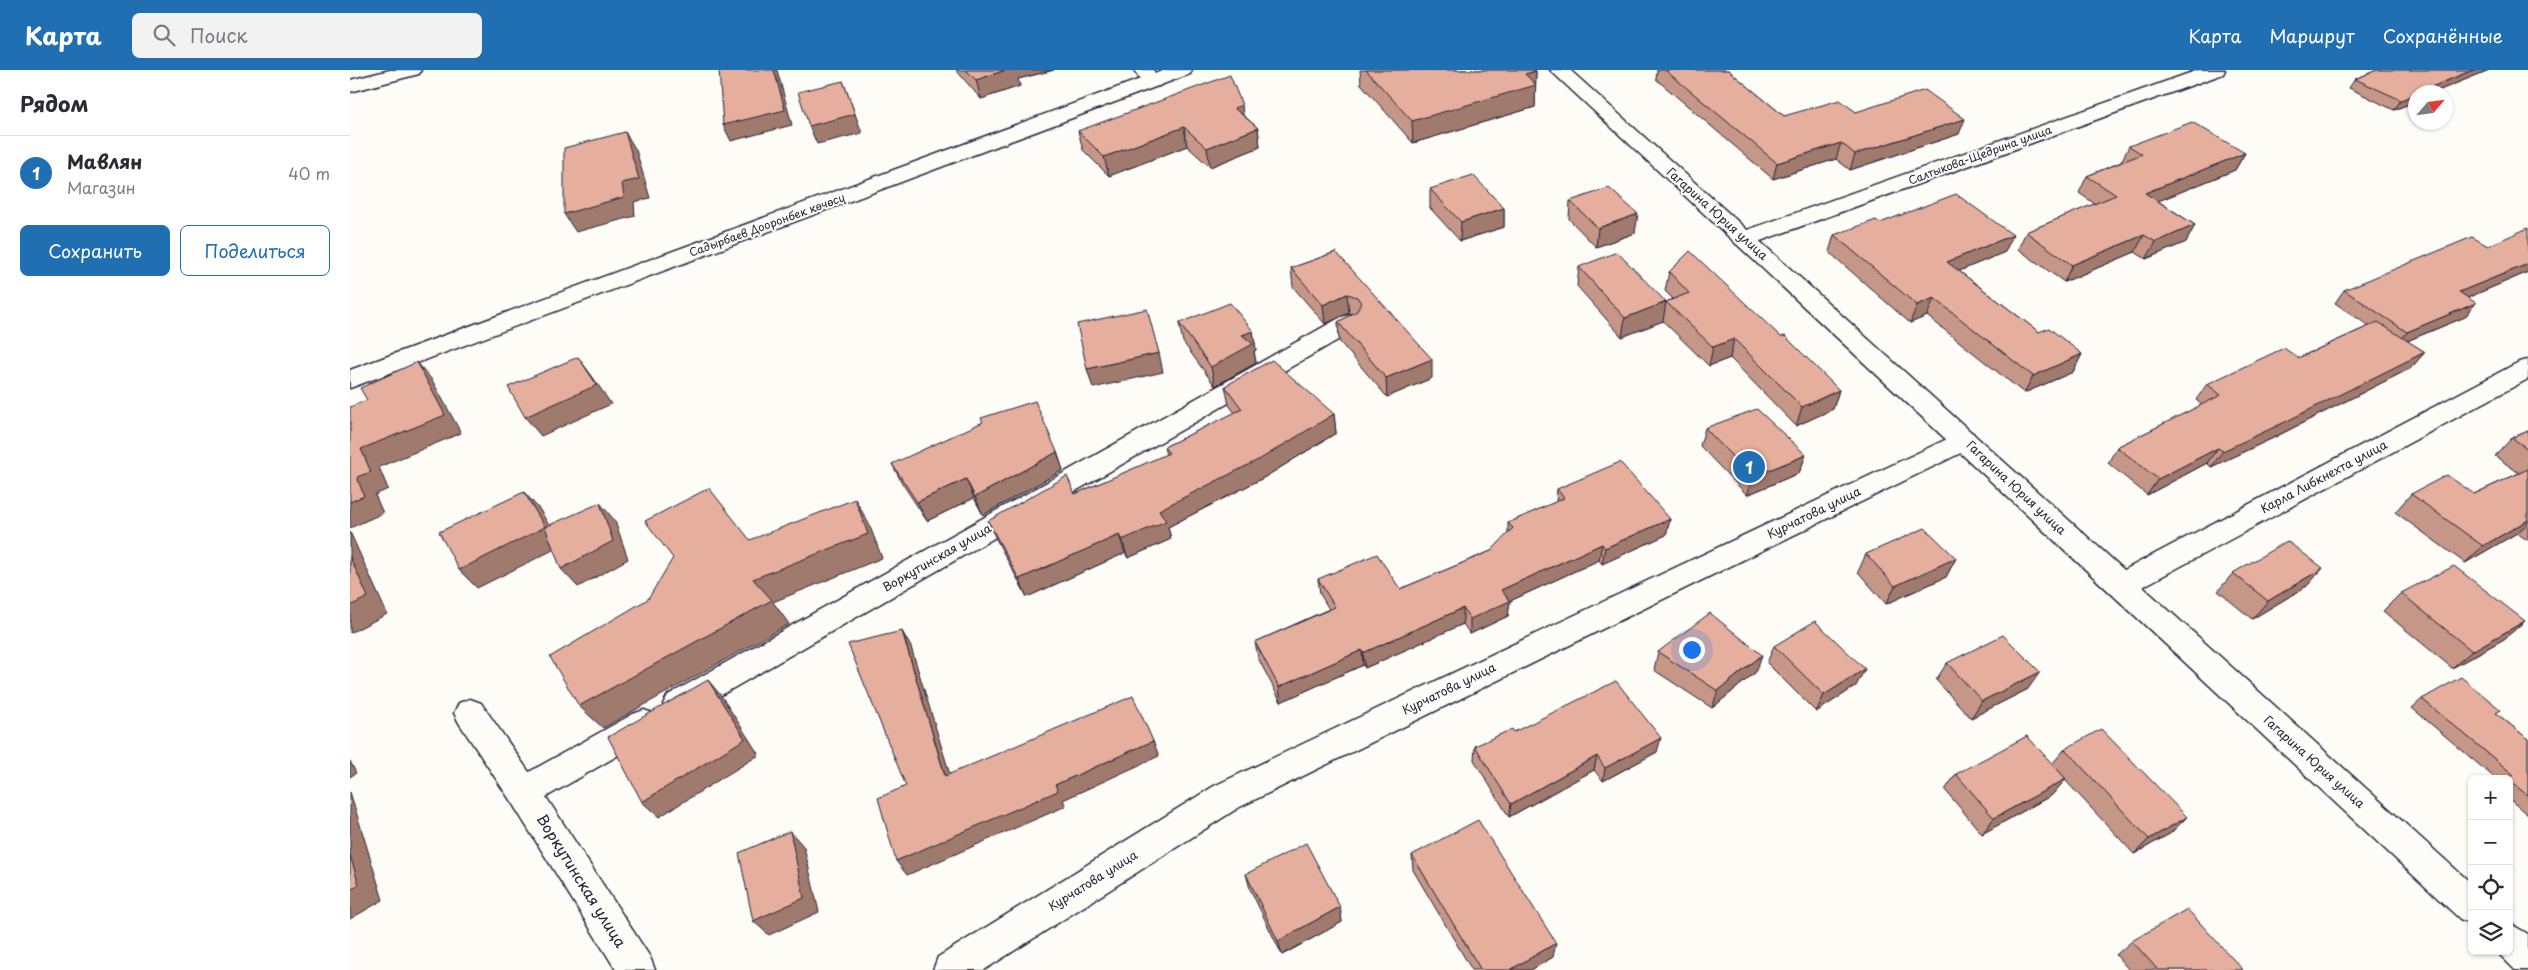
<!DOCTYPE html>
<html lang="ru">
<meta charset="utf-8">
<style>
:root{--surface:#fff;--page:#f2f2f3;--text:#2b2b33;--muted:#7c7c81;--line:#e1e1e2;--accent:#1f6fb2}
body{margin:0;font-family:"Playpen Sans",sans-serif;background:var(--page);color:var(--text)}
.controls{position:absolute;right:15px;bottom:15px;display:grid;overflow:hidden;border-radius:8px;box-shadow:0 1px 4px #0004}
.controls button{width:45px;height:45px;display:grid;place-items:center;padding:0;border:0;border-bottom:1px solid var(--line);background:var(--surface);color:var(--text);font:25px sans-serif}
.compass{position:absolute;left:2058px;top:15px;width:45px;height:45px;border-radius:50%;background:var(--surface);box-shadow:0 1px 4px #0004;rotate:62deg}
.you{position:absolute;left:1341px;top:579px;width:18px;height:18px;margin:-12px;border:4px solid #fff;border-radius:50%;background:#1a73e8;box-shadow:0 0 0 8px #1a73e833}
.badge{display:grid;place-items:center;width:32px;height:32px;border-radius:50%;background:var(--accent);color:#fff;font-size:16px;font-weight:700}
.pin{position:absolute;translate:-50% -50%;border:2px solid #fff;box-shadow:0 1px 5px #0006}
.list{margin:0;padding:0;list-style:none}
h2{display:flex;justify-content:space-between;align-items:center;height:65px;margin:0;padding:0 20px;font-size:21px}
h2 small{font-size:16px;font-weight:400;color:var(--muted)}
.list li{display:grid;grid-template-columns:32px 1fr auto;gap:15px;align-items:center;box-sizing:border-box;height:75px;padding:0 20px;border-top:1px solid var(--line)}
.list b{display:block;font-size:19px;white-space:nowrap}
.list p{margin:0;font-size:16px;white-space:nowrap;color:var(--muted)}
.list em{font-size:16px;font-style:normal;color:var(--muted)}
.actions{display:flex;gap:10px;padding:15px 20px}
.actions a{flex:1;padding:11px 0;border:1px solid var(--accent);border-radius:8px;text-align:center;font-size:18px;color:var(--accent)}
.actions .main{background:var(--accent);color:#fff}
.icon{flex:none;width:28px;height:28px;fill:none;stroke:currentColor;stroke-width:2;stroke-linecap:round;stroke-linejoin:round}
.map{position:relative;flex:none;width:2178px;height:900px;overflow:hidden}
header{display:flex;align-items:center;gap:30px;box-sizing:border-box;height:70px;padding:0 25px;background:var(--accent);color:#fff}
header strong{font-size:24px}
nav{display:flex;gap:28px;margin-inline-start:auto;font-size:18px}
.search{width:350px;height:45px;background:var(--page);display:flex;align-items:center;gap:12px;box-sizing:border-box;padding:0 18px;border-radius:8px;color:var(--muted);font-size:19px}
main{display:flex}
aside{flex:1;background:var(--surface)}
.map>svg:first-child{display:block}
</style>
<header>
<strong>Карта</strong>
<div class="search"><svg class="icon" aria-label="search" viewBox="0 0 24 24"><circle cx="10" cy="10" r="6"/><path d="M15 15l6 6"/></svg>Поиск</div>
<nav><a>Карта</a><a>Маршрут</a><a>Сохранённые</a></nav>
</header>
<main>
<aside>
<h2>Рядом<small></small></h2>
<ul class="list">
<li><span class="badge">1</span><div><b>Мавлян</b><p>Магазин</p></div><em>40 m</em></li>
</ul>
<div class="actions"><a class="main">Сохранить</a><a>Поделиться</a></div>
</aside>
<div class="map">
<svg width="2178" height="900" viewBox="0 0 2178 900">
<rect width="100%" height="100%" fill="#fdfcf7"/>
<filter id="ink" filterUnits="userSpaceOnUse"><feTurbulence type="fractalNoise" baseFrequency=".02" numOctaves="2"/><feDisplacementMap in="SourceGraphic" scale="10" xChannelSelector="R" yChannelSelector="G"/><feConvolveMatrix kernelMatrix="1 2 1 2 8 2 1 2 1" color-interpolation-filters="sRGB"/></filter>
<g filter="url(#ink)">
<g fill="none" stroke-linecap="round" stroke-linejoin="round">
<defs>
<g id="minor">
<polygon points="40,0 71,0 69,4 0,22 0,10"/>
<polygon points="784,0 803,0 812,12 809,16 795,16"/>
<polygon points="1848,0 1875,0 1873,4 1402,174 1394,176 1386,174 1383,169 1386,164"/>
<polygon points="999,245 1007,247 1011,253 1007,259 340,643 329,647 318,643 313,634 318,625 991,247"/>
<polygon points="2178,290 2178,309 1781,523 1771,527 1761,523 1757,515 1761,507 2169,292"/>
<polygon points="1614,361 1623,363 1627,370 1623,377 888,738 634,900 583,900 588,887 864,716"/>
<polygon points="120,629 131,633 179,702 283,644 294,640 305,644 310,654 305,664 196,727 300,887 305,900 266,900 162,733 109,653 104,643 109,633"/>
</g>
<g id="secondary">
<polygon points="815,0 842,0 840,4 0,318 0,300"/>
<polygon points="1200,0 1220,0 2122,814 2122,854 2110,849"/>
<polygon points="2159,853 2178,864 2178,900 2165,900 2146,881 2159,881"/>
</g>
</defs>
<use href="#minor" stroke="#22223b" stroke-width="3"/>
<use href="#secondary" stroke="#22223b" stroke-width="3"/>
<use href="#minor" fill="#fdfcf7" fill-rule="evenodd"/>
<use href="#secondary" fill="#fdfcf7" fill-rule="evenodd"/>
</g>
<g fill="#c69687" stroke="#22223b">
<polygon points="606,0 704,0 668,9 670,16 631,29"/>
<polygon points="1010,0 1185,0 1186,1 1185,37 1063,73 1011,14"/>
<polygon points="1307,0 1378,0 1434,46 1506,42 1609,64 1500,100 1486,89 1423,109 1306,9"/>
<polygon points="2027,0 2139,0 2085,22 2066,22 2066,31 2044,40 1999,18 2005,9"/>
<polygon points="893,45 908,58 910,77 860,97 837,76 759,106 733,80 728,61"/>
<polygon points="1779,76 1895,83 1885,100 1808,131 1845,155 1836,172 1796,189 1785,182 1714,212 1668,179 1676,162 1745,134 1729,123 1737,106 1771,92"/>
<polygon points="1080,119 1154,138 1154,157 1110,171 1080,138"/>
<polygon points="1220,131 1285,163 1246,177 1219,149"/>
<polygon points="1530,153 1655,182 1609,201 1689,262 1732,284 1723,302 1674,323 1577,246 1560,253 1479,182 1484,165"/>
<polygon points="986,182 1082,308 1037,327 989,271 988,252 1002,244 999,243 975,254 943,217 941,198"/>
<polygon points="1229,197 1316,232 1323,229 1315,221 1319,202 1431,267 1489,320 1483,339 1446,356 1380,288 1359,296 1313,251 1272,267 1227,216"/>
<polygon points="2178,202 2117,228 2115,247 2057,271 2075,282 2061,298 1921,369 1861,397 1857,393 1797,425 1758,393 1767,377 1852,335 1846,330 1857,314 1948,288 2019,256 1985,233 1994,220"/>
<polygon points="829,253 903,261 906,280 904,281 906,293 865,316 833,272"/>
<polygon points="875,316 984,344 986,363 915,407 818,457 821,469 778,488 775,483 677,527 646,469 638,451 725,424 816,385 814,377 885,343 879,335"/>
<polygon points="1355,358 1456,385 1449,403 1397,425 1350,376"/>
<polygon points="2178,361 2178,470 2177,470 2167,463 2115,493 2045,442 2061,424 2124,424 2169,403 2145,386 2162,368"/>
<polygon points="707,382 713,400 633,445 624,428 577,451 552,413 542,394"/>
<polygon points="1207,419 1320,449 1316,465 1252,494 1249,490 1160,531 1158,546 1120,564 1113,554 1015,598 1013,595 931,632 908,588 905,572 979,539 970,524 968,509 1050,519 1141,481 1158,464 1158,453 1206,432"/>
<polygon points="1516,484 1606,488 1596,507 1536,534 1508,502"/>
<polygon points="1973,498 1957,516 1902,549 1868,521 1883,503"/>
<polygon points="2051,523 2175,551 2154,569 2102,598 2033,541"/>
<polygon points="1424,576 1506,616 1466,642 1417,593"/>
<polygon points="1308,582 1406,602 1362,638 1304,600"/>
<polygon points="1597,593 1678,619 1621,648 1586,610"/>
<polygon points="2072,629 2146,643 2178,669 2178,745 2159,729 2159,709 2146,709 2062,638"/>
<polygon points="1164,662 1307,682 1253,711 1244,700 1159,747 1124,690 1125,676"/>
<polygon points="1715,679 1837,747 1821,763 1784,784 1715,710 1702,725 1632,764 1595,720 1606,704 1702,694"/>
<polygon points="1062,785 1203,887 1181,900 1122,900 1063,800"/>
<polygon points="896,804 990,837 992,852 932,885 900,819"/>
<polygon points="1782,871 1893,900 1779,900 1766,885"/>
</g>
<g fill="#a17a6e" stroke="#22223b">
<polygon points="424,0 427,0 442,55 381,71 373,55"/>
<polygon points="656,0 704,0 668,9 670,16 631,29 626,10"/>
<polygon points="2123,0 2139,0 2085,22 2069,22"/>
<polygon points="1186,1 1185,37 1063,73 1062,51 1175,4"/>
<polygon points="493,11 512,63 467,74 459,56"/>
<polygon points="2066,24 2066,31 2044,40 2051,30"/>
<polygon points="892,35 894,53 884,38"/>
<polygon points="1615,49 1609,64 1500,100 1505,84"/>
<polygon points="834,57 837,76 759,106 754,87"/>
<polygon points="908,58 910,77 860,97 857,78"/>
<polygon points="275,62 286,80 300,128 284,132 285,146 226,162 214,144 272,113"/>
<polygon points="1491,73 1486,89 1423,109 1427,93"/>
<polygon points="1895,83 1885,100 1786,140 1795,123"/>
<polygon points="1154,138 1154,157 1110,171 1111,152"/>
<polygon points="1288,144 1285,163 1246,177 1248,158"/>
<polygon points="1845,155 1836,172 1796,189 1806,172"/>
<polygon points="1663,165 1655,182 1590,209 1597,192"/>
<polygon points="1794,165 1785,182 1714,212 1722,195"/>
<polygon points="2178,194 2178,202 2098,236 2109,222"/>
<polygon points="997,224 999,243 975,254 973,235"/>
<polygon points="1584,228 1577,246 1560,253 1567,235"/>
<polygon points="1316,232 1313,251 1272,267 1275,248"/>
<polygon points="2126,233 2115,247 2047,275 2057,262"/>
<polygon points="903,261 906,280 904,281 906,293 865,316 861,297 892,265"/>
<polygon points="1384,269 1380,288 1359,296 1363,277"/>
<polygon points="2075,282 2061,298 1921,369 1861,397 1873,381"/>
<polygon points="809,283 813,302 743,318 737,299"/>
<polygon points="1732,284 1723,302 1674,323 1683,306"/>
<polygon points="228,287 242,306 261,334 191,366 175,347"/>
<polygon points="1082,289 1082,308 1037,327 1036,308"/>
<polygon points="67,292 82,310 111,363 29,397 38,419 25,425 33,443 0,458 0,432 7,407 11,379"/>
<polygon points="1489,320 1483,339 1446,356 1452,337"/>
<polygon points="984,344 986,363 915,407 818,457 821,469 778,488 772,470 809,440"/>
<polygon points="1868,378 1857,393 1797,425 1808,409"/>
<polygon points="707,382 713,400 633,445 625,427"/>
<polygon points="1456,385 1449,403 1397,425 1402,407"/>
<polygon points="616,409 624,428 577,451 567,432"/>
<polygon points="174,422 190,440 211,476 127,518 109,500"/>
<polygon points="505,429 519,454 532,488 423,532 439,554 253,658 229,636 403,509"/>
<polygon points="250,433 265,451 278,489 228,517 211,499"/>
<polygon points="1320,449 1316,465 1252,494 1255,478"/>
<polygon points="2178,450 2178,453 2167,463 2115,493 2133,476"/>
<polygon points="0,462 37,544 0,563"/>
<polygon points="769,465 775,483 677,527 669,509"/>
<polygon points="1252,474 1249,490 1160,531 1158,546 1120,564 1120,549 1151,520"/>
<polygon points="1606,488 1596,507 1536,534 1545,516"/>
<polygon points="1973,498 1957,516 1902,549 1918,531"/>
<polygon points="1113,538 1113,554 1015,598 1013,583"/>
<polygon points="2175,551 2154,569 2102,598 2122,581"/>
<polygon points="552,561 561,577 605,721 595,706"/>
<polygon points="1012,580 1013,595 931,632 929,617"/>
<polygon points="1412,585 1406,602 1362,638 1368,621"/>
<polygon points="1515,599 1506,616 1466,642 1474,625"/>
<polygon points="1690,602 1678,619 1621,648 1632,631"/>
<polygon points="358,610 372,627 409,685 309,747 292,732"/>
<polygon points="1311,668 1307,682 1253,711 1255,698"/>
<polygon points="803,671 809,686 713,730 716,736 557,805 546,791 705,715"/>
<polygon points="1247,686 1244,700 1159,747 1161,734"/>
<polygon points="0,691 6,703 0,707"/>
<polygon points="1716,709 1702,725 1632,764 1644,748"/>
<polygon points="0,722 33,830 0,849"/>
<polygon points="1837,747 1821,763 1784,784 1799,769"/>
<polygon points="440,761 454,777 469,842 419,865 403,851"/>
<polygon points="990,837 992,852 932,885 928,871"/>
<polygon points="1206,873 1203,887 1181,900 1160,900"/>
</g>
<g fill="#e6ae9d" stroke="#22223b">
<polygon points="369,0 424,0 435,40 373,55"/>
<polygon points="616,0 656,0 626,10"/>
<polygon points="1016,0 1185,0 1186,1 1175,4 1186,15 1062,51"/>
<polygon points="1315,0 1378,0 1434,46 1490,30 1506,42 1575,20 1615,49 1505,84 1491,73 1427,93"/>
<polygon points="2027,0 2123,0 2069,22 2066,22 2066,24 2051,30 2005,9"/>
<polygon points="880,5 892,35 884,38 908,58 857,78 834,57 754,87 728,61"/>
<polygon points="493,11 505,44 459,56 448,22"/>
<polygon points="1842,52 1895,83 1795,123 1845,155 1806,172 1794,165 1722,195 1676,162 1766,125 1737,106 1792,84 1779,76"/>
<polygon points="275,62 289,109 272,113 274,127 214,144 214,78"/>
<polygon points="1123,105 1154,138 1111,152 1080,119"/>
<polygon points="1259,118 1288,144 1248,158 1220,131"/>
<polygon points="1606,124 1663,165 1597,192 1689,262 1699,258 1732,284 1683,306 1584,228 1567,235 1484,165 1526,150 1530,153"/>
<polygon points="2178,158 2178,194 2109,222 2126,233 2057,262 1994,220 2122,167 2138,176"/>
<polygon points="1340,181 1431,267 1435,266 1489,320 1452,337 1384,269 1363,277 1316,232 1339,223 1319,202"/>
<polygon points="986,182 1082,289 1036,308 988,252 1007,241 1011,233 1007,227 997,224 973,235 941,198"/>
<polygon points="1267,182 1316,232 1275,248 1229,197"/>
<polygon points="880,233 903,261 892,265 903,274 861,297 829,253"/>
<polygon points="797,239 809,283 737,299 727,254"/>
<polygon points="2028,252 2075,282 1933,353 1873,381 1868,378 1808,409 1767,377 1871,325 1857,314 1934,278 1948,288"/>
<polygon points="228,287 247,315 175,347 158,317"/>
<polygon points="922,290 984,344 912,388 809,440 816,451 772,470 769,465 669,509 638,451 717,406 725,424 819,383 814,377 892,339 875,316"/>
<polygon points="67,292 95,345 11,379 21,402 7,407 14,426 0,432 0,337 17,330 10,318"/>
<polygon points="685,331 707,382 625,427 616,409 567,432 542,394 633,352 631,348"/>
<polygon points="1407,339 1456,385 1402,407 1355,358"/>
<polygon points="2178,361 2178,379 2162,368"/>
<polygon points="1270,392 1320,449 1255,478 1252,474 1151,520 1160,531 1120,549 1113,538 1013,583 1012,580 929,617 905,572 985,537 968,509 1027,484 1050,519 1141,481 1163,458 1158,453 1214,428 1207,419"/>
<polygon points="2178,399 2178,450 2133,476 2061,424 2097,405 2124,424"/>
<polygon points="359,418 400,470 505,429 518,464 403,509 422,530 229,636 200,587 298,529 323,488 295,451"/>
<polygon points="174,422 195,457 109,500 89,462"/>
<polygon points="250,433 263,471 211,499 195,457"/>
<polygon points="1575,458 1606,488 1545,516 1516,484"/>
<polygon points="1937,471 1973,498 1918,531 1883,503"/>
<polygon points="0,487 18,527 0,536"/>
<polygon points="2104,496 2175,551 2122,581 2051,523"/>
<polygon points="1360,543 1412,585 1368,621 1308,582"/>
<polygon points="1465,551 1515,599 1474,625 1424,576"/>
<polygon points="552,561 595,706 783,626 803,671 705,715 708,721 546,791 528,728 556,716 498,574"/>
<polygon points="1653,565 1690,602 1632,631 1597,593"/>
<polygon points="2111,607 2151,640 2146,643 2178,669 2178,726 2159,710 2159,709 2158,709 2164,705 2072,629"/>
<polygon points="358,610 395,669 292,732 258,667"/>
<polygon points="1266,611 1311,668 1255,698 1247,686 1161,734 1125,676 1162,659 1164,662"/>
<polygon points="1751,659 1837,747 1799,769 1715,679"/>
<polygon points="1677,666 1716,709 1644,748 1606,704"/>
<polygon points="1128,750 1206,873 1160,900 1131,900 1062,785"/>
<polygon points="440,761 454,828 403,851 389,783"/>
<polygon points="956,773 990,837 928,871 896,804"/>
<polygon points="0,785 9,815 0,820"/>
<polygon points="1837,839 1893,900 1808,900 1782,871"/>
</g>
</g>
<g text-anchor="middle" stroke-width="4" stroke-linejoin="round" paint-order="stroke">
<g font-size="11" fill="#22223b" stroke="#fdfcf7">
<text transform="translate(1630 85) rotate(-20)" y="4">Салтыкова-Щедрина улица</text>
<text transform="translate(417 155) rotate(-20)" y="4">Садырбаев Дооронбек көчөсү</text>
</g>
<g font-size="12" fill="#22223b" stroke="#fdfcf7">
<text transform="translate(1367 144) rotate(42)" y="4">Гагарина Юрия улица</text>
<text transform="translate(1974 407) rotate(-28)" y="4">Карла Либкнехта улица</text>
<text transform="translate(1666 418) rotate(43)" y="4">Гагарина Юрия улица</text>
<text transform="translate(1464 443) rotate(-26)" y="4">Курчатова улица</text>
<text transform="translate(587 488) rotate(-30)" y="4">Воркутинская улица</text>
<text transform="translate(1099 619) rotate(-26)" y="4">Курчатова улица</text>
<text transform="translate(1964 692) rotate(42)" y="4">Гагарина Юрия улица</text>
<text transform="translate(743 811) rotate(-32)" y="4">Курчатова улица</text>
</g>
<g font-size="15" fill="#22223b" stroke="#fdfcf7">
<text transform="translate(231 811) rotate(58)" y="5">Воркутинская улица</text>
</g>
</g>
</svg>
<div class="controls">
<button>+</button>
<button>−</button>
<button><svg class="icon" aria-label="locate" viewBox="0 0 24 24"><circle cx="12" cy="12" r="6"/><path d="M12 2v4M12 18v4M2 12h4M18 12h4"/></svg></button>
<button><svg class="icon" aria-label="layers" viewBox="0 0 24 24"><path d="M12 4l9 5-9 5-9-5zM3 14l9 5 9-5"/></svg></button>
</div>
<svg class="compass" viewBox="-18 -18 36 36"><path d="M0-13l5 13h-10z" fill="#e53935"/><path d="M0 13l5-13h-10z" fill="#7c7c81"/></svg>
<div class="you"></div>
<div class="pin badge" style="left:1399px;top:397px">1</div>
</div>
</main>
